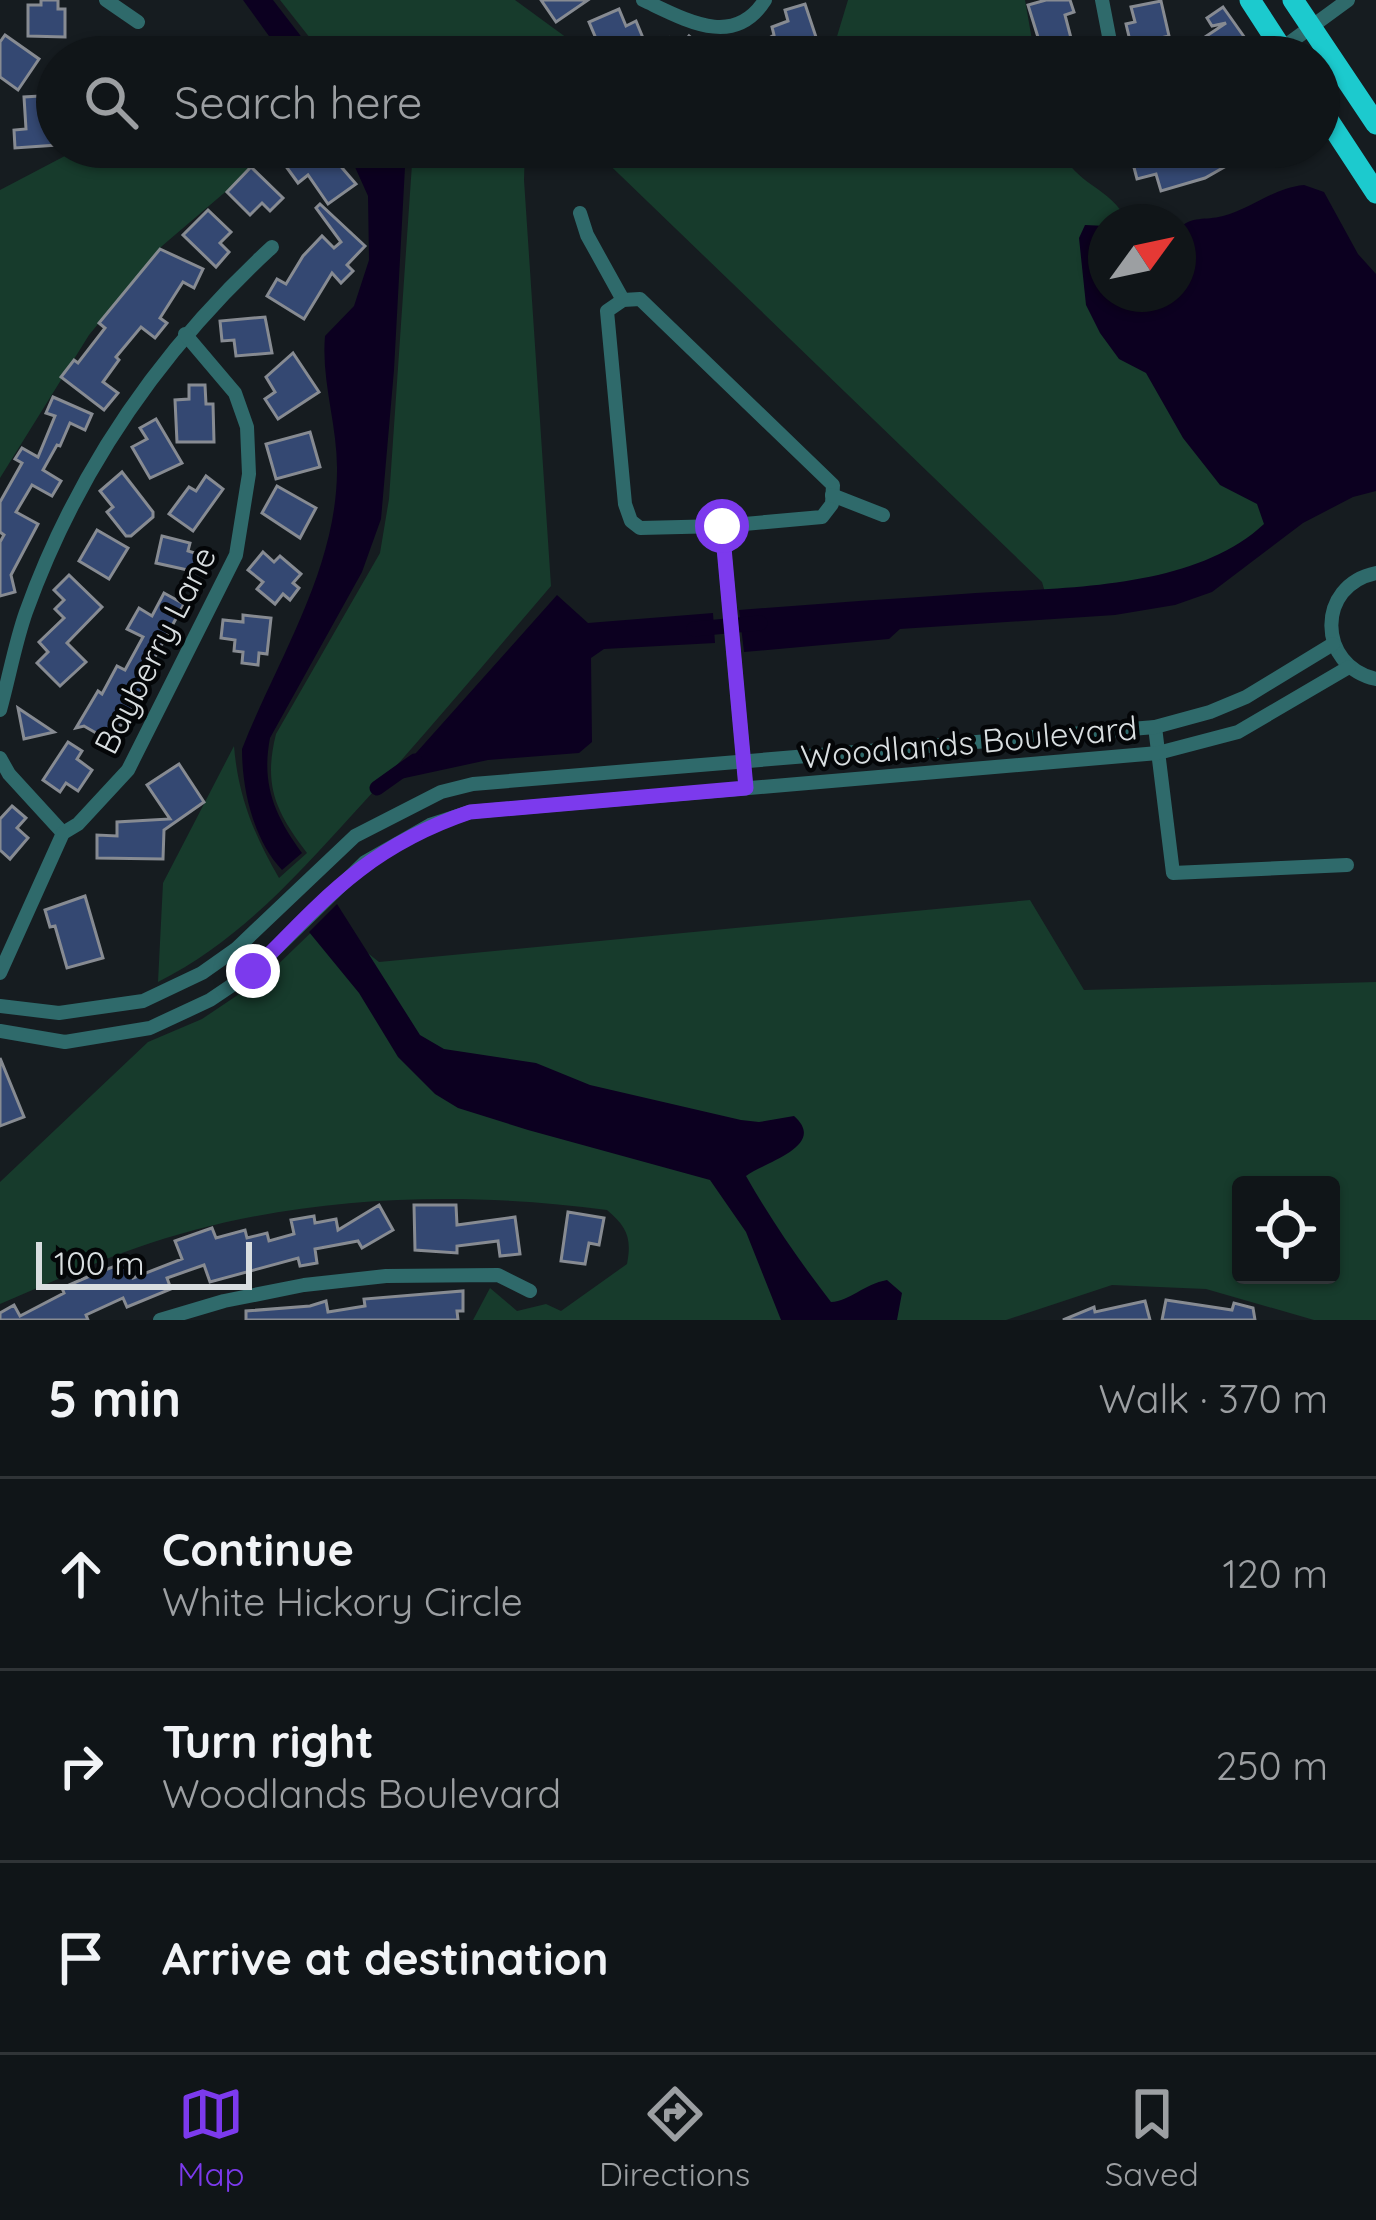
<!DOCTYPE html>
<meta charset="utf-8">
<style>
:root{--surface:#101518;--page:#191e21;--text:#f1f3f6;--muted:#9c9fa2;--line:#303437;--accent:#7c3aed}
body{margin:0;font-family:Quicksand,sans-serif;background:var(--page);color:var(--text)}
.controls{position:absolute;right:36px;bottom:36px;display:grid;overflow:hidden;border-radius:12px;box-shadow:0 3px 9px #0004}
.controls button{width:108px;height:108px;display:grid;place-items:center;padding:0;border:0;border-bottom:3px solid var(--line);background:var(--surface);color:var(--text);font:60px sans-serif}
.compass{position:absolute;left:1088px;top:204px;width:108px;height:108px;border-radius:50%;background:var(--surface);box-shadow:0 3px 9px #0004;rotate:57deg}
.scale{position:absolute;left:36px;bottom:30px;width:216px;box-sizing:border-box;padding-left:12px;border:6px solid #d9dee0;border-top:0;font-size:33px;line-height:42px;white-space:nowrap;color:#d9dee0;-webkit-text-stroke:9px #040608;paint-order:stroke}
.stop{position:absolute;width:36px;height:36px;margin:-27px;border:9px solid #7c3aed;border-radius:50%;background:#fff}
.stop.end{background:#7c3aed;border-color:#fff;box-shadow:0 3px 12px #0008}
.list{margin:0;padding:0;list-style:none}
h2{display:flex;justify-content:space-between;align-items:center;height:156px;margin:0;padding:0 48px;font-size:51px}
h2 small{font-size:39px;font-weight:400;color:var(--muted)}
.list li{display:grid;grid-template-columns:78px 1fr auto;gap:36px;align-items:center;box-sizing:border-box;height:192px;padding:0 48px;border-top:3px solid var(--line)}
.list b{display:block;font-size:45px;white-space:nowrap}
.list p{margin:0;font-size:39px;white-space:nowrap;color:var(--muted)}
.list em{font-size:39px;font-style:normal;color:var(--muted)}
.icon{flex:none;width:66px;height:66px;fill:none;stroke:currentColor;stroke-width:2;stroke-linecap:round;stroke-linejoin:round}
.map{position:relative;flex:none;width:1376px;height:1320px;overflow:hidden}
.search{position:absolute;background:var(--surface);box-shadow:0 3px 9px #0004;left:36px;right:36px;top:36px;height:132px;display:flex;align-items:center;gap:30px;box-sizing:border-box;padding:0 42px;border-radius:66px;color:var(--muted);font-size:45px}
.sheet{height:732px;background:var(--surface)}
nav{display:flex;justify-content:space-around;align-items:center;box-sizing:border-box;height:168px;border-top:3px solid var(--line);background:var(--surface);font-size:33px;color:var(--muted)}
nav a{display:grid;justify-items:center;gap:6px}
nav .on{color:var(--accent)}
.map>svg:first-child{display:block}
</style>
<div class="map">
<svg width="1376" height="1320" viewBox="0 0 1376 1320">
<rect width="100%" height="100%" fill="#161c20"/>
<g fill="#173b2c" fill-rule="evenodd">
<polygon points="280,0 515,0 593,57 325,57"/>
<polygon points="848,0 1025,0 1035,57 822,57 835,43"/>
<polygon points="82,147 278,147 162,246 89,335 0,478 0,190"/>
<path d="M404 147H525L524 180 551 586C485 663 420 741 352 815 293 880 237 942 158 982L163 883 234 746C238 796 254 835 279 878L307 853C276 812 263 786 276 734L380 553 389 499 410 193 412 164Z"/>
<path d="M591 147H1058C1079 189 1108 184 1128 222H1106V294L1285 515 1231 565 1047 599 1042 582Z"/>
<path d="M1030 900 1084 990 1376 982V1320H1314L1206 1289 1112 1285 1006 1320H473L490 1288 517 1311 546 1304 561 1311 627 1264C632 1238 627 1227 607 1210 452 1189 284 1196 136 1248 90 1264 45 1285 0 1304V1182L148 1042 202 1019 266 976 325 919 379 962ZM1241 1185H1331V1275H1241Z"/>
</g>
<g fill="#0c0020">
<polygon points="243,0 273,0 317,57 284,57"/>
<path d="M346 147H397L405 167 394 370 381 519 362 572 270 738C261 785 275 816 302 853L282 870C253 839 242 789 242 749 277 660 336 571 337 472 338 426 321 382 325 336L354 306 369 260 368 196Z"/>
<path d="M1304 185 1324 192 1358 254 1376 274V491L1353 497 1303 523 1212 592 1175 605 1115 615 900 629 889 639 744 652 739 610C814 604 888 599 962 594 1056 587 1191 592 1264 524L1257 504 1220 485 1183 438 1146 373 1119 359 1100 333 1086 305 1079 238 1085 225 1106 226V294H1178V229C1193 215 1204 221 1223 216 1253 208 1273 188 1304 185Z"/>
<polygon points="557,595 588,623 713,613 715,643 604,649 591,658 592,742 579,753 488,760 391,781"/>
<path d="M337 904 420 1035 444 1049 536 1063 590 1085 741 1120 759 1122 794 1116C828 1146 765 1162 746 1176 771 1220 800 1262 831 1302 850 1301 864 1284 887 1280L902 1293 897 1320H781L746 1232 710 1180 528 1130 458 1108 435 1094 398 1057 359 993 309 932Z"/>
</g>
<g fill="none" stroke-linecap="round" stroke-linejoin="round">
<g stroke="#0c0020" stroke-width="15">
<polyline points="694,629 760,623"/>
<polyline points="377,788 415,761"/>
</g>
</g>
<g fill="#344872" stroke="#878b92" stroke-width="3">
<polygon points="41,0 58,0 58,9 65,9 65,37 28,36 28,5 41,5"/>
<polygon points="541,0 588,0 556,22"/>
<polygon points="1046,0 1070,0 1074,12 1065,15 1071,38 1041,47 1028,5"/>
<polygon points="1161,1 1169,36 1131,45 1126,24 1135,22 1131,7"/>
<polygon points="805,4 820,49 796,57 737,57 774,35 772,27 788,21 785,10"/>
<polygon points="1223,7 1245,38 1217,57 1175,57 1226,23 1212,26 1207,18"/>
<polygon points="619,9 626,26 636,21 643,38 603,55 589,22"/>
<polygon points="5,35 39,59 18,90 0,77 0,42"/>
<polygon points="689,36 704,49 697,57 655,57 670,38 680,47"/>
<polygon points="97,39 101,46 110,41 118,57 64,57"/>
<polygon points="57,95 57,145 15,148 14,130 26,129 24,97"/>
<polygon points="285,147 324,147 356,184 328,204 308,175 298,183 285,165 293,159"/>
<polygon points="1163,147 1236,147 1242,157 1205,178 1161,191 1156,174 1137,179 1131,156"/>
<polygon points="251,167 283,198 270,211 262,203 250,215 227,192"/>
<polygon points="320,204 365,246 347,265 353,271 341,283 332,273 304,319 267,296 277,279 286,284 303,256 322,236 334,248 341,242 316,208"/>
<polygon points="208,210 231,232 220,243 229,252 216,267 183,235"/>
<polygon points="160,249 203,269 194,288 183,282 160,318 167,323 155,338 141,327 116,357 119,360 103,382 118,393 104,410 61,377 74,360 78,363 105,328 99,323"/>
<polygon points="265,317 272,353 236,356 234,340 222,341 220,321"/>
<polygon points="293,353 319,392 278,419 265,399 275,392 266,377"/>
<polygon points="189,385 205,385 206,404 213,404 214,442 177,442 175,400 189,399"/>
<polygon points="53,397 92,414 85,430 70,423 60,446 57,445 43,470 61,481 52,496 32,485 16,512 38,524 11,575 15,592 0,596 0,542 4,535 0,532 0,502 22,463 15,459 22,448 38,457 55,416 46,413"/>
<polygon points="156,419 182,463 150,478 132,447 147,439 140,428"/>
<polygon points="310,432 320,467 276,479 266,444"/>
<polygon points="122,472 153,512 153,517 131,536 126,536 107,512 113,507 100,491"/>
<polygon points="206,476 223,489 193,531 169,514 189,487 196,491"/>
<polygon points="277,486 316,508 300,538 262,513"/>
<polygon points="97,530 128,548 109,579 79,561"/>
<polygon points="162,536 190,543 188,551 205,556 201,573 156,563"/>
<polygon points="263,552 274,562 280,556 301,574 293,583 299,588 290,600 283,594 275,604 257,589 263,582 248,570"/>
<polygon points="69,575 102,607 67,643 86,662 60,686 37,663 48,652 39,642 64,618 55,609 64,600 54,590"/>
<polygon points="164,593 184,604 150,666 154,668 136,702 110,741 84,726 76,728 98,691 102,694 117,666 125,670 143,637 127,629 139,608 152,616"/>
<polygon points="243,615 271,618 267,654 259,653 258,665 242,663 243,652 234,651 235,640 221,638 223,620 243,622"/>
<polygon points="18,708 54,732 24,739"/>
<polygon points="68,742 82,751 77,759 92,770 78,791 66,783 60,792 43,780"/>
<polygon points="179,764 204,802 164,830 163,859 97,858 97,835 117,836 117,822 170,819 147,785"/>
<polygon points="12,806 26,818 17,828 28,838 10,859 0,850 0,819"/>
<polygon points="85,896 103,958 67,968 55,926 50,927 45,910"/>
<polygon points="0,1058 24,1117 0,1126"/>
<polygon points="379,1205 393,1230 362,1248 358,1241 315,1249 317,1263 300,1266 298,1258 210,1282 204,1265 167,1278 171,1289 127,1307 123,1298 86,1315 88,1320 0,1320 0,1313 14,1305 20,1316 64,1293 62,1288 99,1272 127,1262 133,1278 182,1259 175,1241 212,1228 216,1238 245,1230 247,1238 267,1233 269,1241 294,1234 291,1220 314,1216 315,1223 336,1219 338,1230"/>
<polygon points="414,1205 456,1205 457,1225 515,1217 520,1254 500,1256 498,1241 457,1246 457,1253 415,1250"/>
<polygon points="568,1212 604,1218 599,1245 589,1243 585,1264 561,1261"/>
<polygon points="463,1291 463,1311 457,1311 458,1320 246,1320 246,1311 310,1306 326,1301 328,1312 365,1306 364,1299"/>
<polygon points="1166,1300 1232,1310 1234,1303 1253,1308 1255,1320 1162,1320"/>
<polygon points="1145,1301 1150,1320 1063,1320 1094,1307 1095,1312"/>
</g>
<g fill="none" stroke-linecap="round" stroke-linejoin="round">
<g stroke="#2f6a6b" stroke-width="14">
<polyline points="106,0 138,22"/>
<path d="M643 0C686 20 734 49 765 0"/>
<polyline points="1102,0 1113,57"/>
<polyline points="1281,49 1348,0"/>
<polyline points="580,213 587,235 623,300"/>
<polygon points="640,299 833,485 832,504 822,517 722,526 640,528 631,521 625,504 607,311 623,300"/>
<polyline points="832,495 883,515"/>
<polyline points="722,526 746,788"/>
<path d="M1376 573C1316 585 1317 666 1376 679"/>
<path d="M0 710C9 678 15 643 26 612 77 470 161 349 272 247"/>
<polyline points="1155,727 1173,873 1347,865"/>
<polyline points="0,758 9,774 63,833"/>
<polyline points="0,973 63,833 78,824 128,770 236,555 249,474 247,427 235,393 185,334"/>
<polyline points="0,1006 59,1013 143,1001 202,973 236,949 355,836 441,792 473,784 1155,727 1210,712 1246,697 1333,644"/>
<polyline points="0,1031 65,1042 150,1028 210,1000 253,971 365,862 430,825 470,812 1158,753 1238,732 1349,667"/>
<polyline points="160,1320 224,1301 304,1285 386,1276 498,1275 530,1291"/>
</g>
<g stroke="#1ccace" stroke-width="21">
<polyline points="1250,0 1287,57"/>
<polyline points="1293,0 1376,124"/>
<polyline points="1319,106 1376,193"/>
</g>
</g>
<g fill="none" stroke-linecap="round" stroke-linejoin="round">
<path stroke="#7c3aed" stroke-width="15" d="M253 971C325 898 369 846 470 812L746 788 722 526"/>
</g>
<g text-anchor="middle" stroke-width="9" stroke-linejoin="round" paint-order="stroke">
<g font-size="33" fill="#d9dee0" stroke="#040608">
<text transform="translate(155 650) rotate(-63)" y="12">Bayberry Lane</text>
<text transform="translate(969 742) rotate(-5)" y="12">Woodlands Boulevard</text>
</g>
</g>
</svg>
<div class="controls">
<button><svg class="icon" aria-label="locate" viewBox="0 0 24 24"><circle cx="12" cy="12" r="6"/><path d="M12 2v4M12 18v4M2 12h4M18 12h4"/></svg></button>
</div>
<svg class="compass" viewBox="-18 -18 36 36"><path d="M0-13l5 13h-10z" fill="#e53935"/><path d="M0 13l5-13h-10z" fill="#9c9fa2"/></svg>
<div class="scale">100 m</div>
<div class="stop" style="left:722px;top:526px"></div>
<div class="stop end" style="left:253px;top:971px"></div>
<div class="search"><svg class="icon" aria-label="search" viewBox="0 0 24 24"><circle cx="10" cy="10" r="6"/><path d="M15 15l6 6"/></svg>Search here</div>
</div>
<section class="sheet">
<h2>5 min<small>Walk · 370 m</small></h2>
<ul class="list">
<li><svg class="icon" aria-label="ahead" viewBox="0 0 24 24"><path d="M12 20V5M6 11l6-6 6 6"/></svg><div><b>Continue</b><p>White Hickory Circle</p></div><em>120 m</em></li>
<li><svg class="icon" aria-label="right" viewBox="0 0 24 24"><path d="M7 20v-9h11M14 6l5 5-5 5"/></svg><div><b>Turn right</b><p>Woodlands Boulevard</p></div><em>250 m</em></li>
<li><svg class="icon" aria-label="arrive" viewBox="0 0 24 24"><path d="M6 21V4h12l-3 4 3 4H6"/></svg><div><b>Arrive at destination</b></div></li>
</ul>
</section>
<nav>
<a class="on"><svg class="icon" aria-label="map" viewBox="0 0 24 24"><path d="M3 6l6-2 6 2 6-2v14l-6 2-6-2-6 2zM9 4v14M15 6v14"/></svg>Map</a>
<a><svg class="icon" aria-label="directions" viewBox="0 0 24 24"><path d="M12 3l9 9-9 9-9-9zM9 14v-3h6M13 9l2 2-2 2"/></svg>Directions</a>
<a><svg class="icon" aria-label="saved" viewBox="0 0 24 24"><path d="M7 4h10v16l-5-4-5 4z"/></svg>Saved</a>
</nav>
